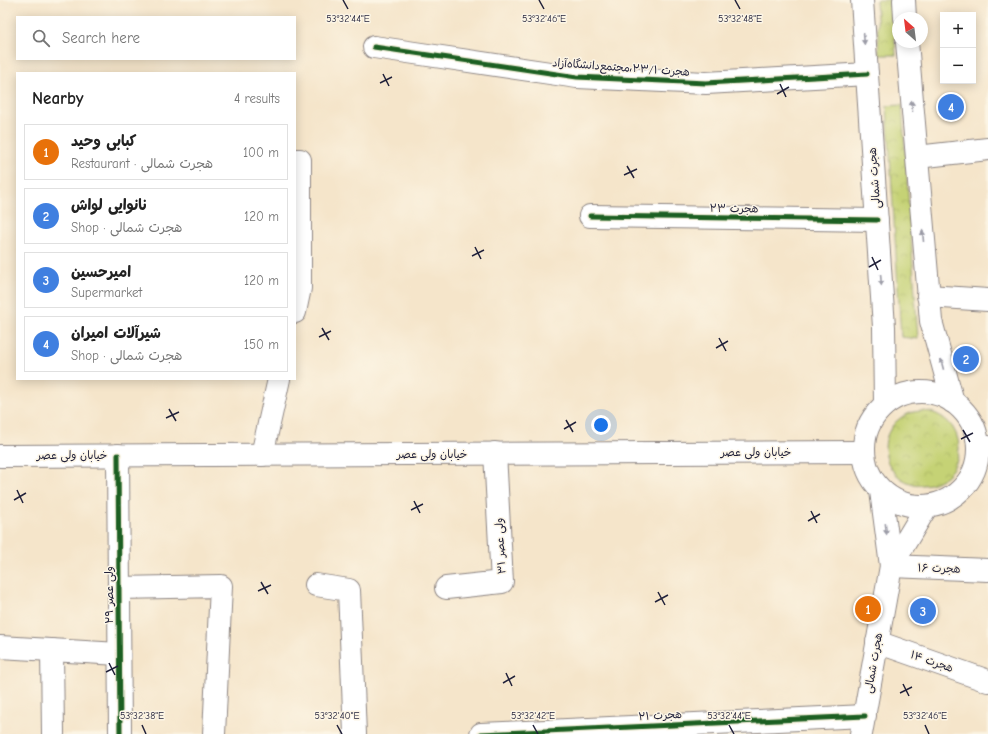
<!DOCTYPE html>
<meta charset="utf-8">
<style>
:root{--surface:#fff;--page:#f2f2f2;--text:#222;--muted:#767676;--line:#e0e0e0;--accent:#d1495b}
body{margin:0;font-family:"Comic Neue","Playpen Sans Arabic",sans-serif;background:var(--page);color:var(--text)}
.controls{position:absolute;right:12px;top:12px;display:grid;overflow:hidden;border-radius:0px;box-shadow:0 2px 10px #0003}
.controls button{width:36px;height:36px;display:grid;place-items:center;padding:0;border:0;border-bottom:1px solid var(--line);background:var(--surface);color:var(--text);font:20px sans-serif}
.compass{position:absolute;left:892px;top:12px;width:36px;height:36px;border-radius:50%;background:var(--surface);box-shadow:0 2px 10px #0003;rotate:332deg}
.you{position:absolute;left:601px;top:425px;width:14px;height:14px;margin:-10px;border:3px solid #fff;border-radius:50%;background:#1a73e8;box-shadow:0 0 0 6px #1a73e833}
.badge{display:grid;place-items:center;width:26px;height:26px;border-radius:50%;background:var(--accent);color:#fff;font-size:13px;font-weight:700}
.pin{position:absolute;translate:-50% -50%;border:2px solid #fff;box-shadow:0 1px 4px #0006}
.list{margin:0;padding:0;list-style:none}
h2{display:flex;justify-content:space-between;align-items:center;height:52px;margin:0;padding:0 16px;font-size:17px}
h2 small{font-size:13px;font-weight:400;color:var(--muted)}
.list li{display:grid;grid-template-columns:26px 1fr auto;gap:12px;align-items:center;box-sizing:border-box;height:56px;margin:0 8px 8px;padding:0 8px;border:1px solid var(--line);border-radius:0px}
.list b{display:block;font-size:15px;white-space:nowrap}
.list p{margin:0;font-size:13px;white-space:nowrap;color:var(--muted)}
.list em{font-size:13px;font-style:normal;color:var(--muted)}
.icon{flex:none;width:22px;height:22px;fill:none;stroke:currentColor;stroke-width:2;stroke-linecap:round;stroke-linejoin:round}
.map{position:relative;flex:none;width:988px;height:734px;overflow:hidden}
.search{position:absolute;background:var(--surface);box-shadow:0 2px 10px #0003;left:16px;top:16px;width:280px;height:44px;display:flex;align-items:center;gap:10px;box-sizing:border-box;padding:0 14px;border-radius:0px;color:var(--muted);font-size:15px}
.panel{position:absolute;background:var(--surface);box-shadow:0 2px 10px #0003;left:16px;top:72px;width:280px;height:308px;border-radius:0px}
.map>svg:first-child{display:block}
</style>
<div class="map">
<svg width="988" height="734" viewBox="0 0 988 734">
<defs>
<pattern id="park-crowns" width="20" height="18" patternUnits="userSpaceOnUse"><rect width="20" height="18" fill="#c5d274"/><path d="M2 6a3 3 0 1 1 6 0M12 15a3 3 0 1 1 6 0" fill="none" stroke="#a9b465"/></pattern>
</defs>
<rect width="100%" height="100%" fill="#fcf5e5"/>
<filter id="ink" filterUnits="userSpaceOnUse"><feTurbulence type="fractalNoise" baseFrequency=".025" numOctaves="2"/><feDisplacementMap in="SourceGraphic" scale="8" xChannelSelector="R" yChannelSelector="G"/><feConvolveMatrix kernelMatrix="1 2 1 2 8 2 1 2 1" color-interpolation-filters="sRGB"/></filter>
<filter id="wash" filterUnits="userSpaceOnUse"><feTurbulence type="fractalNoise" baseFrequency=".012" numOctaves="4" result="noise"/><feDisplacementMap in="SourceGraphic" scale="16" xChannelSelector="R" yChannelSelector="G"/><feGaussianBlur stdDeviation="0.9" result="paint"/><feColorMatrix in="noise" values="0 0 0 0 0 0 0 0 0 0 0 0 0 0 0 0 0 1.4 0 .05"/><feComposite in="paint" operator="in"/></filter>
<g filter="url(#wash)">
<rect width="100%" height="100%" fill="#f5e5ca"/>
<g fill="url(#park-crowns)" stroke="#747a58">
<polygon points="876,0 892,0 896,55 879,55"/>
<polygon points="902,105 918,339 901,337 887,106"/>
<circle cx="922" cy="448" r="37"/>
</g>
</g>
<g filter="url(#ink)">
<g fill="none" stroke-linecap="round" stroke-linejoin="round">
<defs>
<g id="minor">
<polyline points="374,47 577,77 706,83 867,74"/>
<polyline points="917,157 988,149"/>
<polyline points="295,160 300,160 300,288 295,312"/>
<polyline points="590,216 877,220"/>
<polyline points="928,296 988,300"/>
<polyline points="118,455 120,734"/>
<polyline points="262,455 279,379"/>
<polyline points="891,566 988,570"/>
<polyline points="316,585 349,590 355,734"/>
<polyline points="119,588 221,586 214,734"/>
<polyline points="446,588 502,582 495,453"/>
<polyline points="877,642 988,681"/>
<polyline points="0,647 119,654"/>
<polyline points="52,650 53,734"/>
<polyline points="481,734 865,716"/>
</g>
<g id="secondary">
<polyline points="978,447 988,447"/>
<polyline points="0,456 863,452"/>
</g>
<g id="primary">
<polyline points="862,0 884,327 885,404"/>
<polyline points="904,0 905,18"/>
<polyline points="907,42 931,321 953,402"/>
<circle cx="921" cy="449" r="57"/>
<polyline points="881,491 891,566"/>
<polyline points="861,734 891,566 927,506"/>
</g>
</defs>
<use href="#minor" stroke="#8c8482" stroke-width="24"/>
<use href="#secondary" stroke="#8c8482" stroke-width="24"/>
<use href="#primary" stroke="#8c8482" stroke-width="24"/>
<use href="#minor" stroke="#fff" stroke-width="22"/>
<use href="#secondary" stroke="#fff" stroke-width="22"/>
<use href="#primary" stroke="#fff" stroke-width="22"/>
<defs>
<g id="cycleway">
<polyline points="374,47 577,77 706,83 867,74"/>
<polyline points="590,216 877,220"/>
<polyline points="118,455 120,734"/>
<polyline points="481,734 865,716"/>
</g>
</defs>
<use href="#cycleway" stroke="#fcf5e5" stroke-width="8"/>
<use href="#cycleway" stroke="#1b5e20" stroke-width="5"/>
</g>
<defs><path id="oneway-solid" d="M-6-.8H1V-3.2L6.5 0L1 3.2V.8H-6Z"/></defs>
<g fill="#9c9ca7">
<use href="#oneway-solid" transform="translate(864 39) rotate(86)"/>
<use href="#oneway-solid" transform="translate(912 106) rotate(-95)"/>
<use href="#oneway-solid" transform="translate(923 236) rotate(-95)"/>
<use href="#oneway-solid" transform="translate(881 280) rotate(86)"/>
<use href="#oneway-solid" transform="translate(942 364) rotate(-105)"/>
<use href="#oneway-solid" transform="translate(886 529) rotate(83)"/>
</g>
</g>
<path fill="none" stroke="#22223b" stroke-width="1.5" d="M343 0 348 9M539 0 544 9M735 0 740 9M383 74 389 86M380 83 392 77M780 84 786 97M777 94 789 87M627 166 634 178M624 175 637 169M475 247 481 259M472 256 484 250M872 257 878 270M869 267 881 260M322 328 329 340M319 337 331 331M719 338 726 351M716 348 728 341M169 409 176 421M166 418 179 412M566 420 573 432M564 429 576 422M963 430 970 442M961 439 973 433M17 490 23 503M14 500 26 493M414 501 420 513M411 510 423 504M811 511 817 523M808 521 820 514M261 582 268 594M258 591 271 585M658 592 665 605M655 602 668 595M109 663 115 675M106 672 118 666M506 673 512 686M503 683 515 676M903 684 909 696M900 693 912 687M142 725 146 734M337 725 342 734M533 725 538 734M729 725 734 734M925 725 929 734"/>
<g text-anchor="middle" stroke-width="3" stroke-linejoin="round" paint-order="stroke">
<g font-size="11" fill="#22223b" stroke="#fcf5e5">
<text transform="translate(621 67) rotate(4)" y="4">هجرت ۲۳/۱،مجتمع‌دانشگاه‌آزاد</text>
<text transform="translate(874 178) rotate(-94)" y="4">هجرت شمالی</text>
<text transform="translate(734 208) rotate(1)" y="4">هجرت ۲۳</text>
<text x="756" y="456">خیابان ولی عصر</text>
<text x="432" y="458">خیابان ولی عصر</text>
<text x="72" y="459">خیابان ولی عصر</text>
<text transform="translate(500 546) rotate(-93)" y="4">ولی عصر ۳۱</text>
<text transform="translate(939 568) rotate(2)" y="4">هجرت ۱۶</text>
<text transform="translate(109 595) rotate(-90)" y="4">ولی عصر ۲۹</text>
<text transform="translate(932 661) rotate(19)" y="4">هجرت ۱۴</text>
<text transform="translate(873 663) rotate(-80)" y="4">هجرت شمالی</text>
<text transform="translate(660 715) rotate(-3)" y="4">هجرت ۲۱</text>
</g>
</g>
<g font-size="10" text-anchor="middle" fill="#22223b" stroke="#fcf5e5" stroke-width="3" stroke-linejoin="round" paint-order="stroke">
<text x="348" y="22">53°32'44"E</text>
<text x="544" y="22">53°32'46"E</text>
<text x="740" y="22">53°32'48"E</text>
<text x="142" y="719">53°32'38"E</text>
<text x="337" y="719">53°32'40"E</text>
<text x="533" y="719">53°32'42"E</text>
<text x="729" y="719">53°32'44"E</text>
<text x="925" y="719">53°32'46"E</text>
</g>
</svg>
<div class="controls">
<button>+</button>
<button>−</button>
</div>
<svg class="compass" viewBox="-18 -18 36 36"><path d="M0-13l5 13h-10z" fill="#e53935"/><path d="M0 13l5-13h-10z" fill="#767676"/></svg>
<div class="you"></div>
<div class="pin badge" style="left:868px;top:609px;background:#e8710a">1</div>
<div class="pin badge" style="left:966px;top:359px;background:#3f7fe0">2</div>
<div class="pin badge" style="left:923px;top:611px;background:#3f7fe0">3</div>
<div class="pin badge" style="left:951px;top:107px;background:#3f7fe0">4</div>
<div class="search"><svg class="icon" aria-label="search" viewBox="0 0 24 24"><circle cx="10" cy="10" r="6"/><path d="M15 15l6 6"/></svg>Search here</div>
<section class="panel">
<h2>Nearby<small>4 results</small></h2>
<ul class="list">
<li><span class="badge" style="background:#e8710a">1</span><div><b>کبابی وحید</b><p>Restaurant · هجرت شمالی</p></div><em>100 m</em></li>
<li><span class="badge" style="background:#3f7fe0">2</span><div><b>نانوایی لواش</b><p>Shop · هجرت شمالی</p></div><em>120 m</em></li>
<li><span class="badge" style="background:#3f7fe0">3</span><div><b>امیرحسین</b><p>Supermarket</p></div><em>120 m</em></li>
<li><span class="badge" style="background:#3f7fe0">4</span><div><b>شیرآلات امیران</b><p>Shop · هجرت شمالی</p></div><em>150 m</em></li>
</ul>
</section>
</div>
